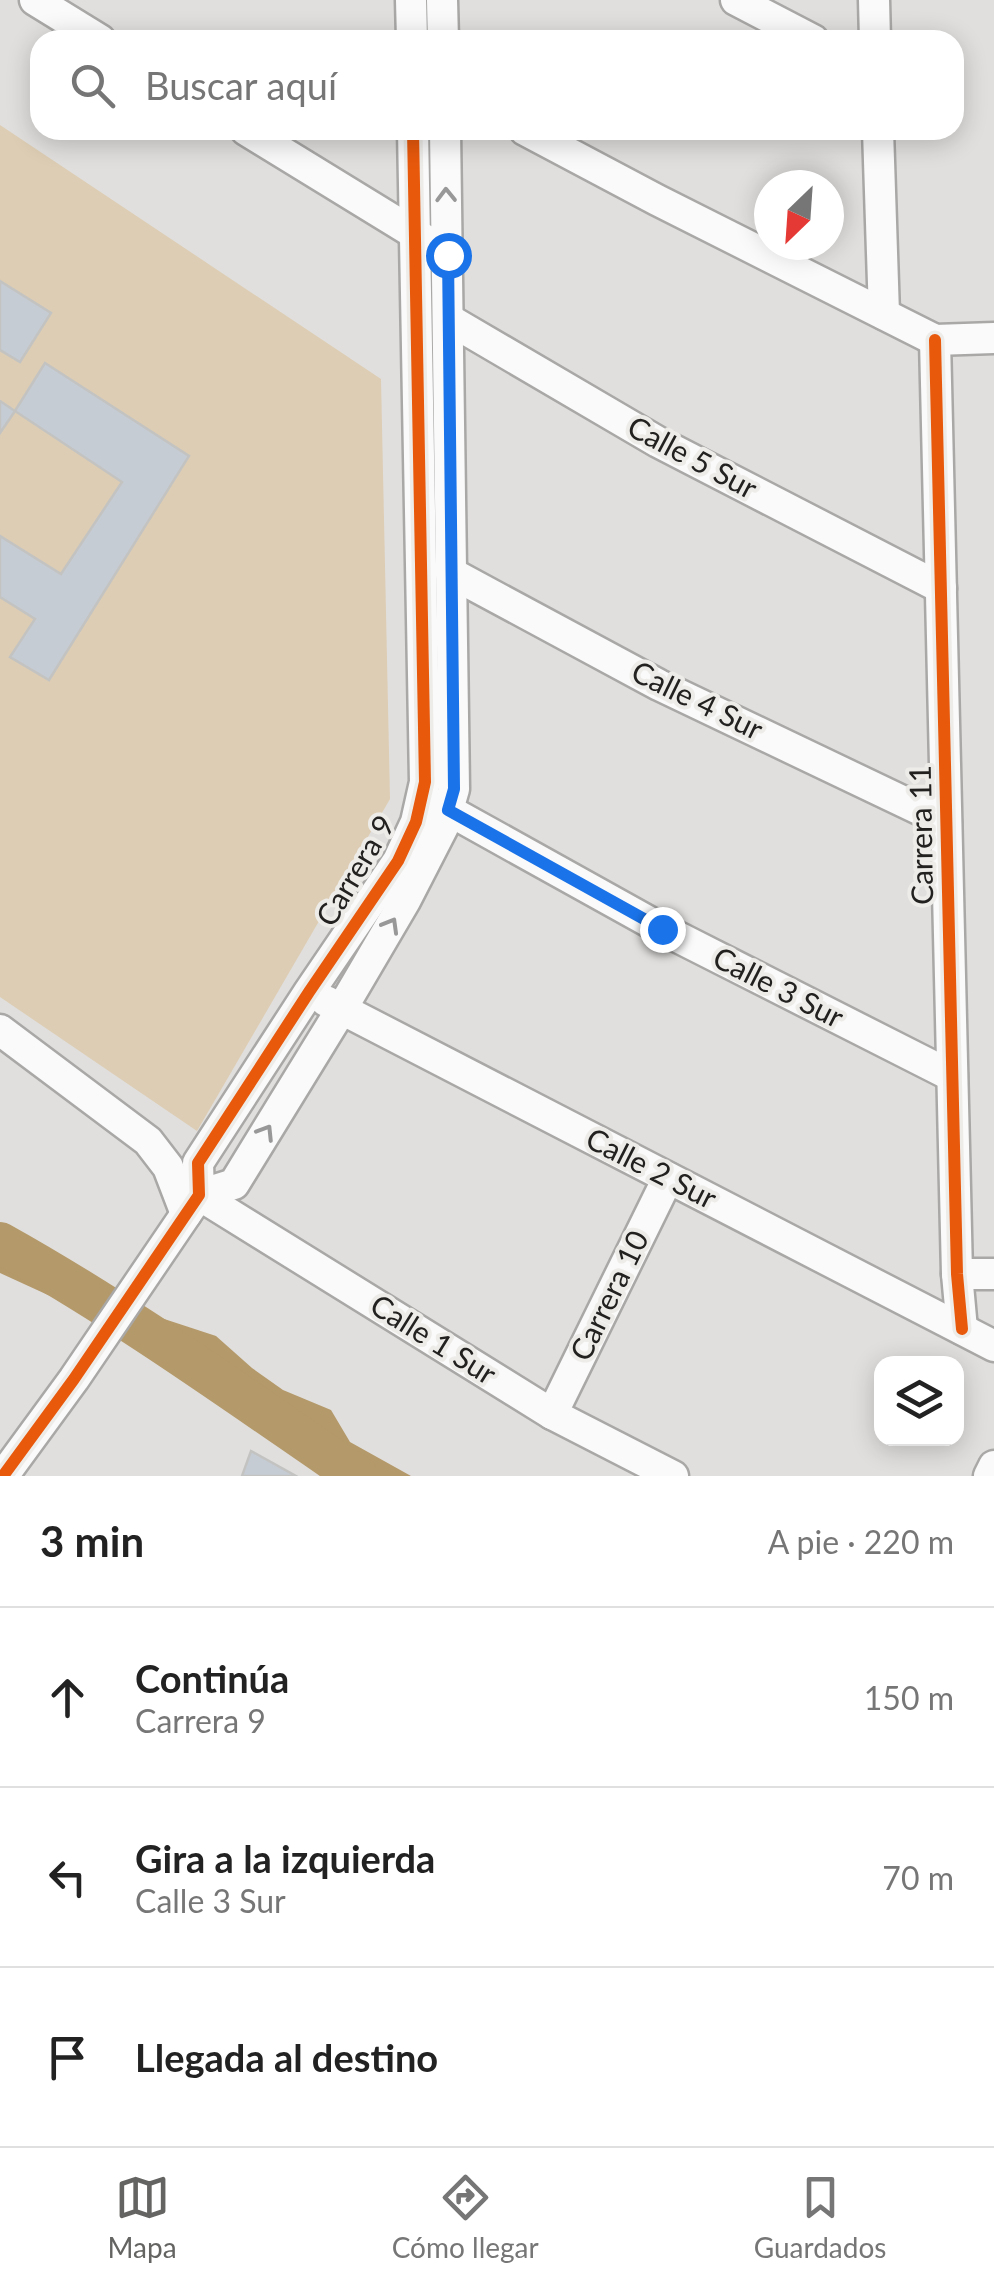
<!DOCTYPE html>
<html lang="es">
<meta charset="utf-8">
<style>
:root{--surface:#fff;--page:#f2f2f2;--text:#222;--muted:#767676;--line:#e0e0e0;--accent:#646462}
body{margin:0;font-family:Lato,sans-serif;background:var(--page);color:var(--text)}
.controls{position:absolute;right:30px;bottom:30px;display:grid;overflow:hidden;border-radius:20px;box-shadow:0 5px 25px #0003}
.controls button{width:90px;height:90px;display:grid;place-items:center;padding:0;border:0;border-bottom:2px solid var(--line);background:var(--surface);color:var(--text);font:50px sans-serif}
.compass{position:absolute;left:754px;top:170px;width:90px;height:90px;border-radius:50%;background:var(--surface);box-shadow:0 5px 25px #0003;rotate:205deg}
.stop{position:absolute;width:30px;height:30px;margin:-22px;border:8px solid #1a73e8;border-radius:50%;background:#fff}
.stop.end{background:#1a73e8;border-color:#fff;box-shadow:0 2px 10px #0008}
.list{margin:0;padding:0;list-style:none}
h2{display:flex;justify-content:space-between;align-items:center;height:130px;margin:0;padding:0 40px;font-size:42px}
h2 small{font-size:32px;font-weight:400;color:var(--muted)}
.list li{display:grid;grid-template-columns:65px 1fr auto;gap:30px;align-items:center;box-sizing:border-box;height:180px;padding:0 40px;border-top:2px solid var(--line)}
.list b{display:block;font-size:38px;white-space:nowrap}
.list p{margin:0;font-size:32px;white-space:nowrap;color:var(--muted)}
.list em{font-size:32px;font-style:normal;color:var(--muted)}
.icon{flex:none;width:55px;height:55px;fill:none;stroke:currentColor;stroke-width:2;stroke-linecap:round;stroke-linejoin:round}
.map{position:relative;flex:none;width:994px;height:1476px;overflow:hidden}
.search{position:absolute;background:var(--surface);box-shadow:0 5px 25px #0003;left:30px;right:30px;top:30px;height:110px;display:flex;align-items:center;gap:25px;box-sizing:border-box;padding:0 35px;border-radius:30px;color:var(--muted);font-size:38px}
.sheet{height:670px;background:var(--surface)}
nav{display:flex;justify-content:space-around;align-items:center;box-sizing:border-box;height:140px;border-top:2px solid var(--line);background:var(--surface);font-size:28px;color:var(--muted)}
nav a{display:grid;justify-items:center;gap:5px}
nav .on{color:var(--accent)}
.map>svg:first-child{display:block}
</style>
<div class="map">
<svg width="994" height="1476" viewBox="0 0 994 1476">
<rect width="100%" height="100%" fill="#e0dfdd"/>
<polygon fill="#ddcdb4" points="0,125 381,379 390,799 197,1131 0,997"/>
<polygon fill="#b4996a" points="0,1247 56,1274 96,1284 149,1314 216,1336 252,1368 283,1390 331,1410 350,1442 411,1476 361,1476 332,1459 315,1429 272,1411 237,1387 204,1357 140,1335 87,1306 48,1295 0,1273"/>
<polygon fill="#e0dfdd" points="112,1287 148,1307 130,1335 93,1315"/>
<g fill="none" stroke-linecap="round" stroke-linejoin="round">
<path stroke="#b4996a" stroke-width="42" d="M0 1243C124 1312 240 1396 357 1476"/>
</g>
<g fill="#c6ccd4" stroke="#c3c3c2" stroke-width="2.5">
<polygon points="0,281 51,313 20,362 0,350"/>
<polygon points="45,363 189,456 49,680 10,657 35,619 0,597 0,536 61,574 122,482 15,411"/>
<polygon points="0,401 15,411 0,433"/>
<polygon points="251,1451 296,1476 242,1476"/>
</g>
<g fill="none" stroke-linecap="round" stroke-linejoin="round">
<defs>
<g id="minor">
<polyline points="35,0 100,40"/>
<polyline points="411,0 412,40"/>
<polyline points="442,0 443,40"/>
<polyline points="736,0 813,40"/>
<polyline points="874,0 875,40"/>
<polyline points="246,130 427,241"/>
<polyline points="525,130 657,200 935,340 994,338"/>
<polyline points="878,130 884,314"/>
<polyline points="448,319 658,442 941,588"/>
<polyline points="935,340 957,1274 962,1329"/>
<polyline points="451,573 659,685 946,822"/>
<polyline points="448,810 662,929 952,1076"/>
<polyline points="326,1001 994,1346"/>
<polyline points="0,1030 148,1141 168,1167 186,1214"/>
<polyline points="199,1195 234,1184 341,1010 405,901 443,827 454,789 445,130"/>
<polyline points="199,1195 552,1414 673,1476"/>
<polyline points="957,1274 994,1274"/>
<polyline points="552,1414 668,1178"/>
<polyline points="3,1476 74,1379 199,1195 198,1163 309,992 398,861 416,822 425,782 413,130"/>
<polyline points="989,1476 994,1466"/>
</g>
</defs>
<use href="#minor" stroke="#a9a8a7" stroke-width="35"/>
<use href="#minor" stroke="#fafafa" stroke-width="30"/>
<defs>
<g id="cycleway">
<polyline points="935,340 957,1274 962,1329"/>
<polyline points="3,1476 74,1379 199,1195 198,1163 309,992 398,861 416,822 425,782 413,130"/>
</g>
</defs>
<use href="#cycleway" stroke="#eeece9" stroke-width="19"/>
<use href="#cycleway" stroke="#e8590c" stroke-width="12"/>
</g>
<defs><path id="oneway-chevron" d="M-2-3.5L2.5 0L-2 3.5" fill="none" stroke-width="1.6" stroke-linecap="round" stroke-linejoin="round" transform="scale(2.5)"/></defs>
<g stroke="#999898">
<use href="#oneway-chevron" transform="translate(446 195) rotate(-91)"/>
<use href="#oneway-chevron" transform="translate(391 925) rotate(-60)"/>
<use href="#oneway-chevron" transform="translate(266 1132) rotate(-58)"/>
</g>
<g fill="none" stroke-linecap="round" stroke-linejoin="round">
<polyline stroke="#1a73e8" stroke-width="12" points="448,255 454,789 448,810 662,929"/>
</g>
<g text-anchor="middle" stroke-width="8" stroke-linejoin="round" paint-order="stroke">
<g font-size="30" fill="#222120" stroke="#eeece9">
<text transform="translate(692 458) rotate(28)" y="10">Calle 5 Sur</text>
<text transform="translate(697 701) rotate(26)" y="10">Calle 4 Sur</text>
<text transform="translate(922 835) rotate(-91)" y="10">Carrera 11</text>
<text transform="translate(356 871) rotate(-59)" y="10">Carrera 9</text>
<text transform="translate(778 988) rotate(27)" y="10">Calle 3 Sur</text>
<text transform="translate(651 1169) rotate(27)" y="10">Calle 2 Sur</text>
<text transform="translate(610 1296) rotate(-64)" y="10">Carrera 10</text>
<text transform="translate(433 1340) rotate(32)" y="10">Calle 1 Sur</text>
</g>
</g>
</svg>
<div class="controls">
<button><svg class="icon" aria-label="layers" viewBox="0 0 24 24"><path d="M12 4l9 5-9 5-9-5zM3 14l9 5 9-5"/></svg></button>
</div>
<svg class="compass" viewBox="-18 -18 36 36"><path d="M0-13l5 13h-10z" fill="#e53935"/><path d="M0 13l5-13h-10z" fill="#767676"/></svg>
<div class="stop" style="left:448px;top:255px"></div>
<div class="stop end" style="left:662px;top:929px"></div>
<div class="search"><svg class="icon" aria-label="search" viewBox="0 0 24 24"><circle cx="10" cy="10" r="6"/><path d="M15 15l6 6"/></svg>Buscar aquí</div>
</div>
<section class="sheet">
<h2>3 min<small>A pie · 220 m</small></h2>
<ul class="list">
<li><svg class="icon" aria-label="ahead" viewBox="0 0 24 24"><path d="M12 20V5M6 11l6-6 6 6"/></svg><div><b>Continúa</b><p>Carrera 9</p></div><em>150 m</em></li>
<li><svg class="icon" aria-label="left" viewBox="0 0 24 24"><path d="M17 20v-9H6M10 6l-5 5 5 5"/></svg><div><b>Gira a la izquierda</b><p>Calle 3 Sur</p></div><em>70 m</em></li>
<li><svg class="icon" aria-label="arrive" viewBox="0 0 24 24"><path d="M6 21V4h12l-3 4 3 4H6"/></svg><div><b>Llegada al destino</b></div></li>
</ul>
</section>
<nav>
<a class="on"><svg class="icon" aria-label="map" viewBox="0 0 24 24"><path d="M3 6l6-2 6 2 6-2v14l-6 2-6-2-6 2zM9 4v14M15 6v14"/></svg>Mapa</a>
<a><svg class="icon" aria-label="directions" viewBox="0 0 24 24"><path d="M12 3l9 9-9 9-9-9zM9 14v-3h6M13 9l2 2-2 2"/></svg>Cómo llegar</a>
<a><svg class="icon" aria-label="saved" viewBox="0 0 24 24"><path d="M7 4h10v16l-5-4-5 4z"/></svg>Guardados</a>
</nav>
